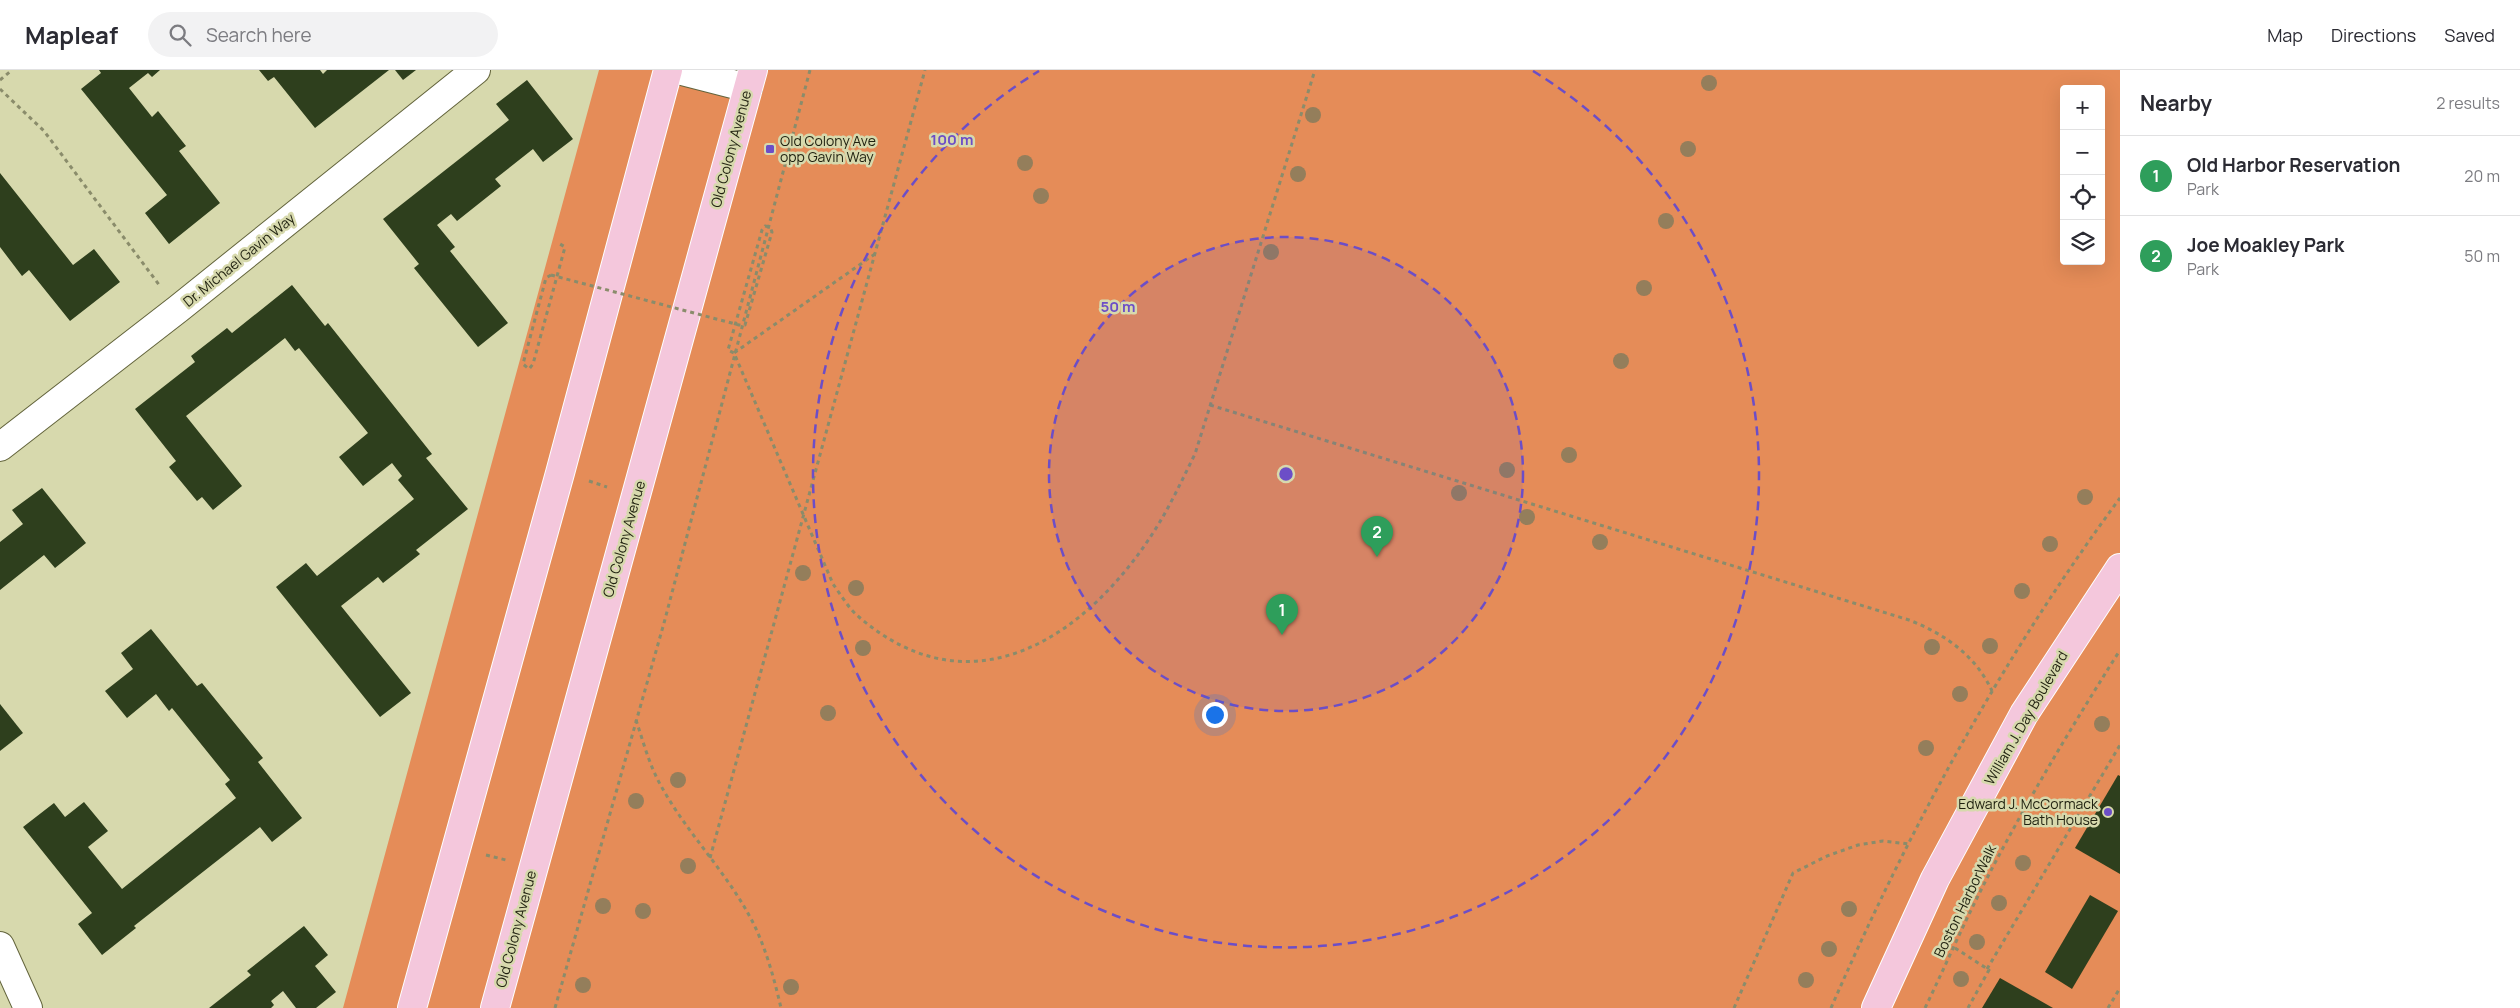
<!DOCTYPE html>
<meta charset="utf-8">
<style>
:root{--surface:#fff;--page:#f2f2f3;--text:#2b2b33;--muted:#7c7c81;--line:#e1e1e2;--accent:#6c4ec7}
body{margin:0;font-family:Manrope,sans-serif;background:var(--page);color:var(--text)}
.controls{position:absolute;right:15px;top:15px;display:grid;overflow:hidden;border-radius:5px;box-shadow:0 5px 20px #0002}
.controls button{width:45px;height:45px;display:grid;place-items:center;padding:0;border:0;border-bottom:1px solid var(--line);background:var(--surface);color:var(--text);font:25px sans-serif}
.you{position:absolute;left:1214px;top:644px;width:18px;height:18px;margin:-12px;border:4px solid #fff;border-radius:50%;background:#1a73e8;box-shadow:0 0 0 8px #1a73e833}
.badge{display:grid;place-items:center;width:32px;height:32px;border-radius:50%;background:var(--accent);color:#fff;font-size:16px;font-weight:700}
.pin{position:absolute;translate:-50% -41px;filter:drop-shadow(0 1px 2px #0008)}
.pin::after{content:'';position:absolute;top:26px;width:18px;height:15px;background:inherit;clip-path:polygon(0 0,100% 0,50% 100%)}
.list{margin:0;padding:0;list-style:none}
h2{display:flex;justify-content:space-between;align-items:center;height:65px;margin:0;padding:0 20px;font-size:21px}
h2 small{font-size:16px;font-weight:400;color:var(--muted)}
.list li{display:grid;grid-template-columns:32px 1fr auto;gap:15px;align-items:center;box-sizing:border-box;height:80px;padding:0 20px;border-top:1px solid var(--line)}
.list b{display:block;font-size:19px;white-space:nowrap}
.list p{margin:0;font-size:16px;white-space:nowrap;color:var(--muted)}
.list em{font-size:16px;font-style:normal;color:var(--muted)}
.icon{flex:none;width:28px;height:28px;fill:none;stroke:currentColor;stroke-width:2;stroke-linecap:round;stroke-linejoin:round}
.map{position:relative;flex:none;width:2120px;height:938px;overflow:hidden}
header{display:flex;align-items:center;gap:30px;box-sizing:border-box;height:70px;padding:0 25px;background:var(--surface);border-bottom:1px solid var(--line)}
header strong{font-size:24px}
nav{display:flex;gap:28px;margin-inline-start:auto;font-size:18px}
.search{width:350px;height:45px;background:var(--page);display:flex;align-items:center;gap:12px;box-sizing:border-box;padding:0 18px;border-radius:28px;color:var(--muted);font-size:19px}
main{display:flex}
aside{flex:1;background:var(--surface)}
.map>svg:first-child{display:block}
</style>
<header>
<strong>Mapleaf</strong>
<div class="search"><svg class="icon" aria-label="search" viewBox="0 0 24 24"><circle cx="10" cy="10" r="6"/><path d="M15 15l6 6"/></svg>Search here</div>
<nav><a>Map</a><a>Directions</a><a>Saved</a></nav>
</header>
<main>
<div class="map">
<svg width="2120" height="938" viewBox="0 0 2120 938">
<rect width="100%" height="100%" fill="#d7d9ad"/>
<path fill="#e58c58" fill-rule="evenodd" d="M599 0H2120V938H343ZM2064 19H2101V191H2064Z"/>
<g fill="#2e3f1d">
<polygon points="99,0 160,0 152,7 148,3 129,18 152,47 158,41 186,76 179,81 220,133 169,174 145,143 167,125 81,19 101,3"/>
<polygon points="259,0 320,0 323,4 327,0 389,0 315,58 274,7 268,11"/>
<polygon points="395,0 416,0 403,10"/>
<polygon points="527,10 573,69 543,92 533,79 495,109 501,116 457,151 451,144 437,155 455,177 450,181 508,253 478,277 414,198 419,194 383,149 509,50 496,34"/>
<polygon points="0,103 73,195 94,179 120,212 70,251 29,200 22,206 0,177"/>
<polygon points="292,215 325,256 328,253 432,384 426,388 468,439 416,480 420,484 383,513 378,507 341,536 411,623 380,647 276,517 306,493 317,506 414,429 398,410 402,406 392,393 363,416 339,387 368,363 299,278 295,281 285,268 186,346 242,416 213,440 202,427 197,431 169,397 176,391 135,339 195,292 191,286 227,258 232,263"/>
<polygon points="42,418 86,473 55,498 44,485 0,520 0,472 23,454 12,440"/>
<polygon points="151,559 197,616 202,613 263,688 258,692 302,748 272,772 260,757 134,856 136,858 102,885 78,854 92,843 23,757 54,733 65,747 84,732 108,761 88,777 122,819 236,728 225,714 230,710 172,638 169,641 156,624 127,648 105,621 133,599 121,583"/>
<polygon points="0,634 23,663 0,681"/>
<polygon points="2118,705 2120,706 2120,804 2075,778"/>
<polygon points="2090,825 2118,841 2072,919 2045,902"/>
<polygon points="304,856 328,885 315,896 336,922 316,938 296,938 283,921 271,931 274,935 271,938 209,938 251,905 247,901"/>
<polygon points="2000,908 2053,938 1982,938"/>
</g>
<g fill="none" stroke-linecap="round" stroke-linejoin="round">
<defs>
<g id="minor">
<polyline points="678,0 748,18"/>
<polyline points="0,377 178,239 476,0"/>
<polyline points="0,876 28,938"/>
</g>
<g id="major">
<polyline points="412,938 560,403 668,0"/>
<polyline points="495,938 753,0"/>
<polyline points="1876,938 1935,809 2024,644 2120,498"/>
</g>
</defs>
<use href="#minor" stroke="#63643c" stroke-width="30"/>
<use href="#major" stroke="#fff" stroke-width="30"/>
<g stroke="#8a8c6b" stroke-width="3" stroke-dasharray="4 4" stroke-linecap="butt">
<polyline points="0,10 12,0"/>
<polyline points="0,19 44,61 160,216"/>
<path d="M875 184 734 283 833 514C841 525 849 539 859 547 974 646 1091 564 1158 455 1172 432 1183 408 1195 384L1315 0"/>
<polyline points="551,205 546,208 523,294 529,299 533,294 565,177 560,174"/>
<path d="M1210 335 1909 550C1945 564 1976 586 1992 621"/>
<polyline points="589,411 607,417"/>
<path d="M636 650C643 671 649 694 660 714 688 766 733 808 757 861 768 886 775 912 781 938"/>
<polyline points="486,785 506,790"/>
<polyline points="710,788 925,0"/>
<polyline points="1955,878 1989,900 1968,938"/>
<polyline points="1987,899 2120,675"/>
<polyline points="555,938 664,553 810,0"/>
<polyline points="1734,938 1793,803 1827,786 1858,775 1883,771 1909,774"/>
<path d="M1831 938C1909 759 2004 585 2120 428"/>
<path d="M1925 938C1943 901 1959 864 1977 828 2020 742 2069 661 2120 580"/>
<polyline points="2108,938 2120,918"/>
</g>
<use href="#minor" stroke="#fff" stroke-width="28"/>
<use href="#major" stroke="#f4c7dc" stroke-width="28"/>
<polyline stroke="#8a8c6b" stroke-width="3" stroke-dasharray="4 4" stroke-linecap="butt" points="551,205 739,255 745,255 772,162 770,157 765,156 762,160 728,280 734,283"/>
</g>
<g fill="#947e5b">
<circle cx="1709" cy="13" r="8"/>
<circle cx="1313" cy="45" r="8"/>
<circle cx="1688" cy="79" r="8"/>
<circle cx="1025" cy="93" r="8"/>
<circle cx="1298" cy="104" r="8"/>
<circle cx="1041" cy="126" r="8"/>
<circle cx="1666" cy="151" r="8"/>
<circle cx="1271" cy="182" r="8"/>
<circle cx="1644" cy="218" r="8"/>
<circle cx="1621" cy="291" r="8"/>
<circle cx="1569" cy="385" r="8"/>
<circle cx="1507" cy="400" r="8"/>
<circle cx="1459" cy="423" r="8"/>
<circle cx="2085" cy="427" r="8"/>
<circle cx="1527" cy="447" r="8"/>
<circle cx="1600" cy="472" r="8"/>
<circle cx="2050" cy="474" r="8"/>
<circle cx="803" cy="503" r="8"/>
<circle cx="856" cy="518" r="8"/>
<circle cx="2022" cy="521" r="8"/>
<circle cx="1990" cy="576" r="8"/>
<circle cx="1932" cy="577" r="8"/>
<circle cx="863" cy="578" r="8"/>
<circle cx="1960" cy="624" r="8"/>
<circle cx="828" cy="643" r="8"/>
<circle cx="2102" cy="654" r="8"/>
<circle cx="1926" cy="678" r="8"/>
<circle cx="678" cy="710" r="8"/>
<circle cx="636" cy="731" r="8"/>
<circle cx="2023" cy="793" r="8"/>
<circle cx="688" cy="796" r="8"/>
<circle cx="1999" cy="833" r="8"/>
<circle cx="603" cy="836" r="8"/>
<circle cx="1849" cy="839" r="8"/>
<circle cx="643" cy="841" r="8"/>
<circle cx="1977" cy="872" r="8"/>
<circle cx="1829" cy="879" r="8"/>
<circle cx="1961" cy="909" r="8"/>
<circle cx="1806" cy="910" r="8"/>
<circle cx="583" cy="915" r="8"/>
<circle cx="791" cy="917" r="8"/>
</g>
<circle cx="1286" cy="404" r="237" fill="#6c4ec7" fill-opacity=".12"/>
<g fill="none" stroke="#6c4ec7" stroke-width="2.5" stroke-dasharray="9 6">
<circle cx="1286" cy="404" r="237"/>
<path d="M1533 1A473 473 0 1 1 1039 1"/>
</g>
<g fill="#6c4ec7" stroke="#d7d9ad" stroke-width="2">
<rect x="765" y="74" width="10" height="10" rx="2.5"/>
<circle cx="2108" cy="742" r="5"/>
</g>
<g text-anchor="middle" stroke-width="5" stroke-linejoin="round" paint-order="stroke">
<g font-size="14" fill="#1f200f" stroke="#d7d9ad" text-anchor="start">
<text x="780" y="76">Old Colony Ave<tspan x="780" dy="16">opp Gavin Way</tspan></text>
<text x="2098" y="739" text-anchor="end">Edward J. McCormack<tspan x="2098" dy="16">Bath House</tspan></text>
</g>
<g font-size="14" fill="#1f200f" stroke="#d7d9ad">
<text transform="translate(731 79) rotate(-75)" y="5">Old Colony Avenue</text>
<text transform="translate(239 190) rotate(-39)" y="5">Dr. Michael Gavin Way</text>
<text transform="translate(624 469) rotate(-74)" y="5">Old Colony Avenue</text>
<text transform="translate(2026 648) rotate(-60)" y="5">William J. Day Boulevard</text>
<text transform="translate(1965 831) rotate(-64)" y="5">Boston HarborWalk</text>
<text transform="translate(516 859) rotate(-75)" y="5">Old Colony Avenue</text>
</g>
</g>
<circle cx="1286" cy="404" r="8" fill="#6c4ec7" stroke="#d7d9ad" stroke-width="2.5"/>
<g font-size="15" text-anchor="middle" font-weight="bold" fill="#6c4ec7" stroke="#d7d9ad" stroke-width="5" stroke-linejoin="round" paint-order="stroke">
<text x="952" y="75">100 m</text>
<text x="1118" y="242">50 m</text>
</g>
</svg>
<div class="controls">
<button>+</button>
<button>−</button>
<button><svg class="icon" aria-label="locate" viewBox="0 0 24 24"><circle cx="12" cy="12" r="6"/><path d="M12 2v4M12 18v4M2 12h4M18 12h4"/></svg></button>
<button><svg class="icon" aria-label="layers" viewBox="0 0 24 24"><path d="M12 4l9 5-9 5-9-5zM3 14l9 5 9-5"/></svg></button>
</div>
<div class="you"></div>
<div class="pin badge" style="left:1282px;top:565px;background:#2e9e5b">1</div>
<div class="pin badge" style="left:1377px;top:487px;background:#2e9e5b">2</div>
</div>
<aside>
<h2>Nearby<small>2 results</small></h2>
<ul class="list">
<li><span class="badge" style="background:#2e9e5b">1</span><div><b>Old Harbor Reservation</b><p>Park</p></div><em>20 m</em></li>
<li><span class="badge" style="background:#2e9e5b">2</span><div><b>Joe Moakley Park</b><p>Park</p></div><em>50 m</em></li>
</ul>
</aside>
</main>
